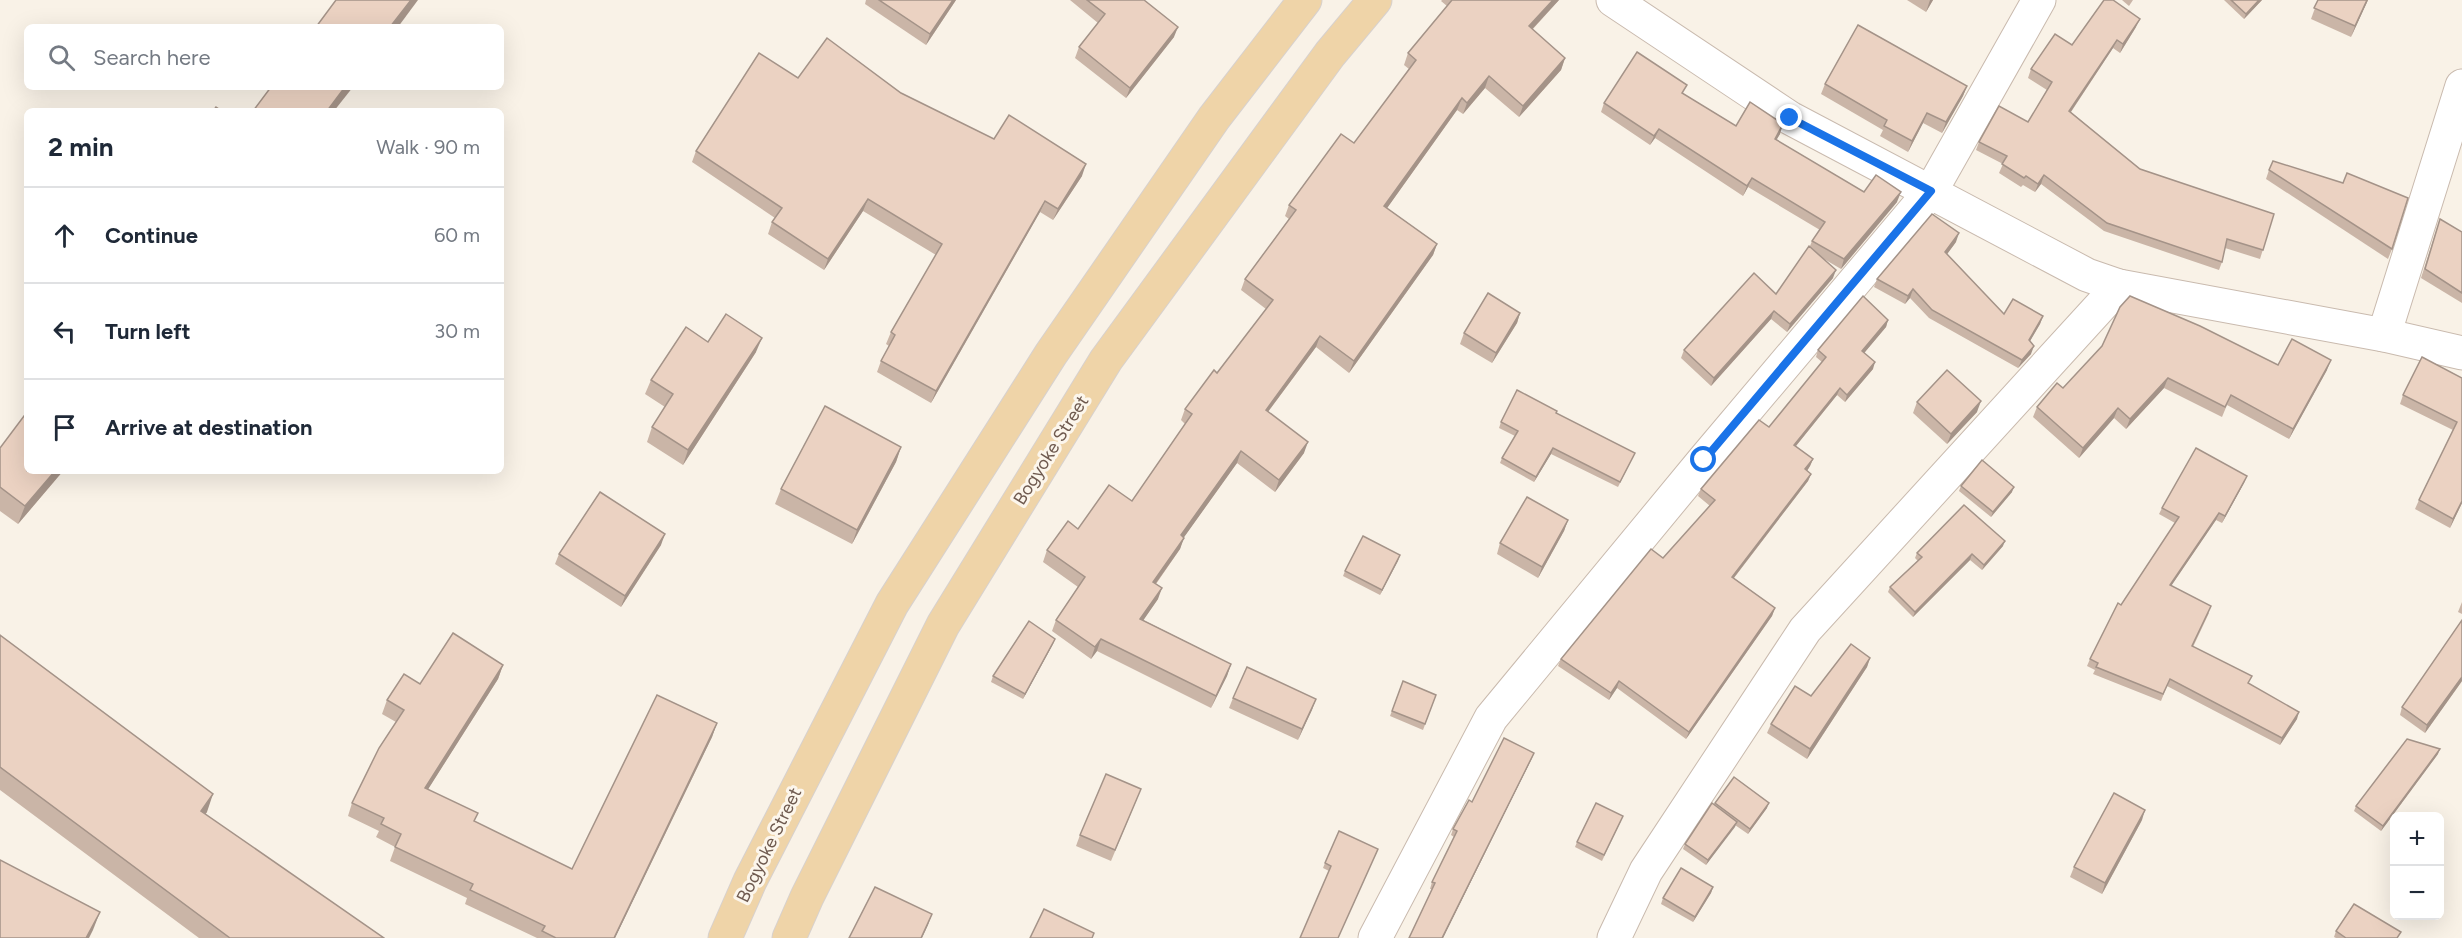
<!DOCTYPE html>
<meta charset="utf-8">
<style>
:root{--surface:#fff;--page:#f6f6f7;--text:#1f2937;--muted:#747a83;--line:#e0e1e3}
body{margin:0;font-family:Figtree,sans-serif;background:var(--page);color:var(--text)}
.controls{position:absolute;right:18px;bottom:18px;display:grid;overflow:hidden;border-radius:9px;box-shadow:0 6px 24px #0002}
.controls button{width:54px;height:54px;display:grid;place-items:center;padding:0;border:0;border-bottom:2px solid var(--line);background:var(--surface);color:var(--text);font:30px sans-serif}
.stop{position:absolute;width:18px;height:18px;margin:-14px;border:4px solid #1a73e8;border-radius:50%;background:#fff}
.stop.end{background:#1a73e8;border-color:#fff;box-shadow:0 2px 6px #0008}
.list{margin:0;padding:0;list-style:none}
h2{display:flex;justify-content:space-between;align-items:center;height:78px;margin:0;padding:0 24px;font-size:26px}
h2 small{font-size:20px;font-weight:400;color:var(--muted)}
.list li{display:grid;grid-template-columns:39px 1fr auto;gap:18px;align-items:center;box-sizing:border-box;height:96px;padding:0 24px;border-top:2px solid var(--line)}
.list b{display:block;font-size:22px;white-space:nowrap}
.list em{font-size:20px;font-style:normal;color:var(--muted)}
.icon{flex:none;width:33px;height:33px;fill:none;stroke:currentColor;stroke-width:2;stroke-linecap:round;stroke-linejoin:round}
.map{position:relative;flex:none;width:2462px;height:938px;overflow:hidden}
.search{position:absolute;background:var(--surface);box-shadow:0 6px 24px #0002;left:24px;top:24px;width:480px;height:66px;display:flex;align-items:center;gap:15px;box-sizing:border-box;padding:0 21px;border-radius:9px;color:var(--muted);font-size:22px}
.panel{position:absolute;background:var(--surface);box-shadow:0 6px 24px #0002;left:24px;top:108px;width:480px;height:366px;border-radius:9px}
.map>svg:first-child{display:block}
</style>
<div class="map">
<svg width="2462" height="938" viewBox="0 0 2462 938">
<rect width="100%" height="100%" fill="#f9f2e7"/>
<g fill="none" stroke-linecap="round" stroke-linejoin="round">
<defs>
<g id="minor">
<polyline points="1613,0 1790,118 2087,275 2119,286 2384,335 2462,353"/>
<polyline points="2384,335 2462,86"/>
<polyline points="1375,938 1491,718 1704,460 1931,191 2039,0"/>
<polyline points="1614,938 1646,871 1805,630 2119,286"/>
</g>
<g id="primary">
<polyline points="725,938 750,881 892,604 1051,354 1214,118 1305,0"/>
<polyline points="789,938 807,897 943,625 1106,360 1330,54 1375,0"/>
</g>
</defs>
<use href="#minor" stroke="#c9baae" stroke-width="35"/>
<use href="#primary" stroke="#d7d1ce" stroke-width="35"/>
<use href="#minor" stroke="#fff" stroke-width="33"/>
<use href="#primary" stroke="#efd4a8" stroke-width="33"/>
</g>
<g fill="#cab5a7">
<polygon points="866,0 956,0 926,45 865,4"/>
<polygon points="1070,0 1144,0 1174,37 1126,98 1075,58 1079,47 1098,23"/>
<polygon points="1442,0 1559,0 1532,30 1565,58 1561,70 1519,117 1485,88 1463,114 1457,110 1387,208 1437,244 1433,255 1349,373 1316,347 1268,412 1304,453 1275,492 1237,463 1184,537 1180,549 1156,584 1158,599 1143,620 1231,664 1227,676 1211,708 1097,651 1091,659 1052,631 1056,620 1078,587 1043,562 1047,550 1078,529 1132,501 1185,424 1181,420 1185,409 1217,373 1266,309 1241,290 1245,279 1289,219 1285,216 1289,205 1354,143 1409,69 1404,65 1408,53 1447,6 1441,1"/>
<polygon points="1907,0 1933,0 1926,12"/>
<polygon points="2122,0 2133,0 2129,6"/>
<polygon points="2224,0 2262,0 2244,19"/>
<polygon points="2318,0 2368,0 2351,37 2311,19"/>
<polygon points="2136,27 2120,53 2113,48 2071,112 2140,169 2274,214 2260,259 2225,248 2222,262 2219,270 2104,231 2041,184 2035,192 2023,185 2021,187 1999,173 2003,164 1976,150 1979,142 2028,122 2047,90 2028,78 2031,69 2072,45"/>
<polygon points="798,78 901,93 994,139 1082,176 1053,220 1040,212 931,403 877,372 881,361 889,346 886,344 891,332 936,255 863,211 824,270 768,234 772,222 775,218 692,162 696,151"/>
<polygon points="1825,84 1967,86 1963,96 1942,133 1923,123 1908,152 1880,136 1883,130 1821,94"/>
<polygon points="1684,94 1736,126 1780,134 1776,140 1864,192 1897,202 1841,269 1824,259 1833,278 1787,332 1771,319 1711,386 1681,358 1684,350 1776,294 1810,246 1812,241 1820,230 1748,187 1743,196 1655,138 1650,145 1601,112 1604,103"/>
<polygon points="2269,170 2343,183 2392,249 2388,259 2266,179"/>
<polygon points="2437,228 2462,232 2462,303 2421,278"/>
<polygon points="1956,242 1947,254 2004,314 2043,316 2040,324 2030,341 2031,354 2018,368 1929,318 1910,298 1905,304 1874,287 1877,279"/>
<polygon points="1520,313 1517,323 1492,363 1460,344 1464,333"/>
<polygon points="1888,320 1886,327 1864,353 1873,369 1845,402 1837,395 1796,446 1813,459 1810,466 1807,471 1811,474 1808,481 1734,578 1775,608 1772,616 1686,739 1617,688 1609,700 1558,666 1561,659 1663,558 1710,506 1698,496 1701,489 1769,427 1822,362 1816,357 1818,350"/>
<polygon points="708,342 756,352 683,465 647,442 652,427 665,407 645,394 651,380"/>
<polygon points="2278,365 2327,370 2289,439 2227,405 2222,417 2164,388 2126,429 2114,418 2079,458 2033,417 2037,407 2063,388"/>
<polygon points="2462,378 2462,503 2450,528 2415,509 2419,500 2453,430 2400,404 2403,395"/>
<polygon points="1917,402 1977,412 1947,444 1913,413"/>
<polygon points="1556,413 1635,453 1618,487 1551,454 1534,482 1500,463 1502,458 1515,436 1499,428 1501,422"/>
<polygon points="901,447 896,462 852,544 775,504 781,489"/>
<polygon points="0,448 63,471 18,524 0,511"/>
<polygon points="2247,476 2244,483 2222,523 2216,520 2171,586 2209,613 2193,647 2249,683 2297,719 2280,745 2167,686 2161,701 2093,674 2095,670 2087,666 2090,659 2121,605 2175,523 2159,514 2162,508"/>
<polygon points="1961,486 2012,492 1991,517 1959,491"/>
<polygon points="1568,520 1564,531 1538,578 1497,554 1500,543"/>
<polygon points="661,545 621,607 555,564 559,554"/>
<polygon points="2003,546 1982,570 1970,560 1913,617 1888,592 1890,587 1918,561 1915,558 1917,553"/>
<polygon points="1400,555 1380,595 1343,576 1345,571"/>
<polygon points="2462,602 2462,614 2458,612"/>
<polygon points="0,635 207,812 205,814 384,938 199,938 0,790"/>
<polygon points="1055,639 1053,644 1023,699 991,682 993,676"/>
<polygon points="1870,658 1867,667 1807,759 1767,733 1771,724"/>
<polygon points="503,665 498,679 428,789 475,822 572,869 717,723 712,737 615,938 537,938 465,904 467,898 390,861 395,847 376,837 379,831 348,816 352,803 396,722 382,714 387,700 420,684"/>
<polygon points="1403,681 1436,695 1423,730 1390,716"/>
<polygon points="2462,681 2425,733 2400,715 2402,707"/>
<polygon points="1233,698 1316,699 1298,740 1229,708"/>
<polygon points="1534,753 1531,760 1443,938 1409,938 1432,889 1430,889 1432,882 1454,837 1451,835 1453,829 1472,802"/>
<polygon points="2438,754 2381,831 2354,811 2356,806"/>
<polygon points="1137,799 1111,861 1076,846 1080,835"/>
<polygon points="1715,803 1767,808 1748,834 1735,825 1706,865 1683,849 1685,844"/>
<polygon points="2142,820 2102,894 2070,877 2074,867"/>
<polygon points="1621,821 1602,861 1575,847 1577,842"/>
<polygon points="1378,849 1329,871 1323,868 1325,863"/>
<polygon points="1713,887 1711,893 1693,922 1661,904 1663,898"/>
<polygon points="2336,931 2399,938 2336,938 2334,937"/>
</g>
<g fill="#a49388">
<polygon points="411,0 418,0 398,27 390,27"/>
<polygon points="953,0 956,0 926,45 930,34"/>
<polygon points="1553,0 1559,0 1524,38 1529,26"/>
<polygon points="1930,0 1933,0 1926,12"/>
<polygon points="2259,0 2262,0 2244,19 2246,14"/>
<polygon points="2367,0 2368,0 2351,37 2355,26"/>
<polygon points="2140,19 2136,27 2120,53 2123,44"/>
<polygon points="1178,27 1174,37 1126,98 1130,88"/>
<polygon points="2117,40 2113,48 2066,119 2069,111"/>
<polygon points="1565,58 1561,70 1519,117 1523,106"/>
<polygon points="1489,76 1485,88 1463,114 1467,103"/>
<polygon points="1967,86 1963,96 1942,133 1946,122"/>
<polygon points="345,87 353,87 334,111 327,111"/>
<polygon points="1462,98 1457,110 1380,218 1384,206"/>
<polygon points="1927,113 1923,123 1908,152 1912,141"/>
<polygon points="1783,124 1780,134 1771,149 1775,139"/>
<polygon points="1659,129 1655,138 1650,145 1654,136"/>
<polygon points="1086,164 1082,176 1053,220 1058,209"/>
<polygon points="2044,175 2041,184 2035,192 2038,184"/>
<polygon points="1752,178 1748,187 1743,196 1747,186"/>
<polygon points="1901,192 1897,202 1841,269 1844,259"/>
<polygon points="868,199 863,211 824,270 828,259"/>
<polygon points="1045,201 1040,212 931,403 936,391"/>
<polygon points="1959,233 1956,242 1942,261 1945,252"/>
<polygon points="1437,244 1433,255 1349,373 1354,361"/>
<polygon points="1836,270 1833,278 1787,332 1790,324"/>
<polygon points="1913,289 1910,298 1905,304 1908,296"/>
<polygon points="1774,311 1771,319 1711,386 1714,378"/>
<polygon points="1520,313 1517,323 1492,363 1496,353"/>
<polygon points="2043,316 2040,324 2026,348 2029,340"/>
<polygon points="1888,320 1886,327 1860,358 1862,351"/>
<polygon points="1320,336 1316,347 1261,421 1266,410"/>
<polygon points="762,338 756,352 683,465 688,450"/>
<polygon points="2034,346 2031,354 2018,368 2022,360"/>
<polygon points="2331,360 2327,370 2289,439 2293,429"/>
<polygon points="1875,362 1873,369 1845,402 1847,395"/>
<polygon points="2168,378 2164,388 2126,429 2130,419"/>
<polygon points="1840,388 1837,395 1791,452 1794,445"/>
<polygon points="1981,401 1977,412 1947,444 1951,434"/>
<polygon points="2118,408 2114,418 2079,458 2083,448"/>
<polygon points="1308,442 1304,453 1275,492 1279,480"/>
<polygon points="901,447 896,462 852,544 857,530"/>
<polygon points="1553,448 1551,454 1534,482 1536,477"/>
<polygon points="1241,451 1237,463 1177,547 1181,535"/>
<polygon points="1813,459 1810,466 1803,477 1805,469"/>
<polygon points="55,471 63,471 18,524 25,506"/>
<polygon points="1811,474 1808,481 1729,584 1732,577"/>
<polygon points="2247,476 2244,483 2222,523 2225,516"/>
<polygon points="2014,487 2012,492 1991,517 1993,512"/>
<polygon points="2462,501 2462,503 2450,528 2453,519"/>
<polygon points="2219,513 2216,520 2167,592 2170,585"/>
<polygon points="1568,520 1564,531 1538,578 1542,567"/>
<polygon points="665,534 661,545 621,607 625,596"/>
<polygon points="1184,538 1180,549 1149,593 1153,582"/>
<polygon points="2005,541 2003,546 1982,570 1984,565"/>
<polygon points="1972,554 1970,560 1913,617 1915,612"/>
<polygon points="1400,555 1398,561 1380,595 1382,590"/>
<polygon points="1162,588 1158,599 1136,631 1140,619"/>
<polygon points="1775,608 1772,616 1686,739 1689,732"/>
<polygon points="1055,639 1053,644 1023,699 1025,694"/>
<polygon points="1101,639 1097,651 1091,659 1095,647"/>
<polygon points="1870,658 1867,667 1807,759 1810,749"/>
<polygon points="1231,664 1227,676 1211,708 1216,696"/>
<polygon points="503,665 498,679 420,802 425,788"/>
<polygon points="2462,677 2462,681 2425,733 2427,725"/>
<polygon points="1619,681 1617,688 1609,700 1611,693"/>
<polygon points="1316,699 1312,710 1298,740 1302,729"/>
<polygon points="2299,712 2297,719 2280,745 2282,738"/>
<polygon points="717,723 712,737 615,938 614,938"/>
<polygon points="2440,749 2438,754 2381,831 2383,826"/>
<polygon points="1534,753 1531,760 1443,938 1442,938"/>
<polygon points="213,794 207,812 194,829 201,811"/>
<polygon points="1769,803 1767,808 1748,834 1750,829"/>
<polygon points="2145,810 2142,820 2102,894 2105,883"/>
<polygon points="1737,822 1735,827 1706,865 1708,860"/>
<polygon points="1713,887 1711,893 1693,922 1695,917"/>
<polygon points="100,912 93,930 89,938 86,938"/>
<polygon points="932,914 928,925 922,938 921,938"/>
</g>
<g fill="#ebd2c2" stroke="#a49388" stroke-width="1.5">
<polygon points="336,0 411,0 390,27 316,27"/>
<polygon points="879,0 953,0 930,34"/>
<polygon points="1087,0 1144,0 1178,27 1130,88 1079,47 1105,14"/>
<polygon points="1452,0 1553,0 1529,26 1565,58 1523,106 1489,76 1467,103 1462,98 1384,206 1437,244 1354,361 1320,336 1266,410 1308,442 1279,480 1241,451 1181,535 1184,538 1153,582 1162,588 1140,619 1231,664 1216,696 1101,639 1095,647 1056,620 1085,577 1047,550 1068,521 1078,529 1109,485 1132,501 1192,414 1185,409 1214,370 1217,373 1273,300 1245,279 1296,210 1289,205 1341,134 1354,143 1416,60 1408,53"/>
<polygon points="2104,0 2113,0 2140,19 2123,44 2117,40 2069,111 2140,169 2274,214 2263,250 2227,239 2222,262 2107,223 2044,175 2038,184 2026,176 2024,178 2002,164 2007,156 1979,142 1999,106 2028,122 2052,82 2031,69 2055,34 2072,45"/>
<polygon points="2231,0 2259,0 2246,14"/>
<polygon points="2318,0 2367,0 2355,26 2314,8"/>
<polygon points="1858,25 1967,86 1946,122 1927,113 1912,141 1884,126 1887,120 1825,84"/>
<polygon points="827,38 901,93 994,139 1009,115 1086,164 1058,209 1045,201 936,391 881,361 895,335 891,332 942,244 868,199 828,259 772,222 782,208 696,151 759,53 798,78"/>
<polygon points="1637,52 1687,85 1682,93 1736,126 1750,102 1783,124 1775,139 1864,192 1876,175 1901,192 1844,259 1812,241 1825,222 1752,178 1747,186 1659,129 1654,136 1604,103"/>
<polygon points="271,87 345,87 327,111 253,111"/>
<polygon points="216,107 222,111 213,111"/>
<polygon points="2273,161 2343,183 2347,173 2408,198 2392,249 2269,170"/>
<polygon points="1932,214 1959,233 1945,252 2004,314 2013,299 2043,316 2029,340 2034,346 2022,360 1932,310 1913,289 1908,296 1877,279"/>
<polygon points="2440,219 2462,232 2462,293 2425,269"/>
<polygon points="1809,246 1836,270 1790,324 1774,311 1714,378 1684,350 1754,273 1776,294"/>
<polygon points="1488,293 1520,313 1496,353 1464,333"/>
<polygon points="1863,296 1888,320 1862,351 1875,362 1847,395 1840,388 1794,445 1813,459 1805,469 1811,474 1732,577 1775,608 1689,732 1619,681 1611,693 1561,659 1651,549 1663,558 1715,500 1701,489 1759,420 1769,427 1826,357 1818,350"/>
<polygon points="2130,296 2200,326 2278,365 2292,339 2331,360 2293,429 2231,395 2225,407 2168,378 2130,419 2118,408 2083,448 2037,407 2057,383 2063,388 2102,346 2120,307"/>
<polygon points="726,314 762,338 688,450 652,427 673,394 651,380 686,327 708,342"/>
<polygon points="2422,357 2462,378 2462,501 2453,519 2419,500 2457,422 2403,395"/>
<polygon points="1947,370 1981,401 1951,434 1917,402"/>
<polygon points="1517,390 1557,411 1556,413 1635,453 1620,482 1553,448 1536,477 1502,458 1518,431 1501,422"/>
<polygon points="825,406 901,447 857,530 781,489"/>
<polygon points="27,412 27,471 55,471 25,506 0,487 0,448"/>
<polygon points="2196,448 2247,476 2225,516 2219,513 2170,585 2211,606 2192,646 2252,676 2248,683 2299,712 2282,738 2170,679 2163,694 2096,667 2098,663 2090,659 2118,603 2121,605 2179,517 2162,508"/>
<polygon points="1982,460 2014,487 1993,512 1961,486"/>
<polygon points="600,492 665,534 625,596 559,554"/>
<polygon points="1527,497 1568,520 1542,567 1500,543"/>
<polygon points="1964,505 2005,541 1984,565 1972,554 1915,612 1890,587 1922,557 1917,553"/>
<polygon points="1363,536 1400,555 1382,590 1345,571"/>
<polygon points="2462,620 2462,677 2427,725 2402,707"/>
<polygon points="1029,621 1055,639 1025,694 993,676"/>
<polygon points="453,633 503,665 425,788 478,813 474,821 572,869 657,695 717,723 614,938 556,938 542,931 545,926 470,890 473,884 395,847 401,834 381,824 384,818 352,803 379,748 404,710 387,700 404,674 420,684"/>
<polygon points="0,635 213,794 201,811 384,938 230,938 0,767"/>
<polygon points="1851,644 1870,658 1810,749 1771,724 1795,686 1811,696"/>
<polygon points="1247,667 1316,699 1302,729 1233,698"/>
<polygon points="1403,681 1436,695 1425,724 1392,711"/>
<polygon points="1504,738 1534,753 1442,938 1409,938 1435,883 1432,882 1457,831 1453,829 1469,800 1472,802"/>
<polygon points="2407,739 2440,749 2383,826 2356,806"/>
<polygon points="1106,774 1141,789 1115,850 1080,835"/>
<polygon points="1734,777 1769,803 1750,829 1715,803"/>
<polygon points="2114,793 2145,810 2105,883 2074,867"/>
<polygon points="1596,803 1623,816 1604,855 1577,842"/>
<polygon points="1712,803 1737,822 1708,860 1685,844"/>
<polygon points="1339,831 1378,849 1338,938 1300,938 1331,866 1325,863"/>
<polygon points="0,860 100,912 86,938 0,938"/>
<polygon points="1681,868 1713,887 1695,917 1663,898"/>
<polygon points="875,887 932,914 921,938 849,938"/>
<polygon points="2354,904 2401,932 2397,938 2346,938 2336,931"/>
<polygon points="1044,909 1094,933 1092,938 1030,938"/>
</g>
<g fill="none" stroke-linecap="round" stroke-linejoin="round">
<polyline stroke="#1a73e8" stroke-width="8" points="1704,460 1931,191 1790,118"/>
</g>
<g text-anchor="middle" stroke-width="6" stroke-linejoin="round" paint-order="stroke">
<g font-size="18" fill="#6f5a4f" stroke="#fcf6ec">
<text transform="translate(1051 450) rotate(-58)" y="6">Bogyoke Street</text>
<text transform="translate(769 845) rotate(-64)" y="6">Bogyoke Street</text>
</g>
</g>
</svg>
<div class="controls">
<button>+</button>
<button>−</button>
</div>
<div class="stop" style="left:1704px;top:460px"></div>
<div class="stop end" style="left:1790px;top:118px"></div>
<div class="search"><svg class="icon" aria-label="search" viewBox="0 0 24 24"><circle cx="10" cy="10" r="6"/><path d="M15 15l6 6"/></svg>Search here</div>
<section class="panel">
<h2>2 min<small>Walk · 90 m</small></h2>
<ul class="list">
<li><svg class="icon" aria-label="ahead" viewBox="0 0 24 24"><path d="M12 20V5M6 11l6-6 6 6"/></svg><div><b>Continue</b></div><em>60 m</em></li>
<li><svg class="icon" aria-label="left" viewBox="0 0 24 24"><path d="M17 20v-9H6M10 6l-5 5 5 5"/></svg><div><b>Turn left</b></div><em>30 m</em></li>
<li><svg class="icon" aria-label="arrive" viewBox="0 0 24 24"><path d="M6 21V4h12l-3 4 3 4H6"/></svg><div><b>Arrive at destination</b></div></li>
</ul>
</section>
</div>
